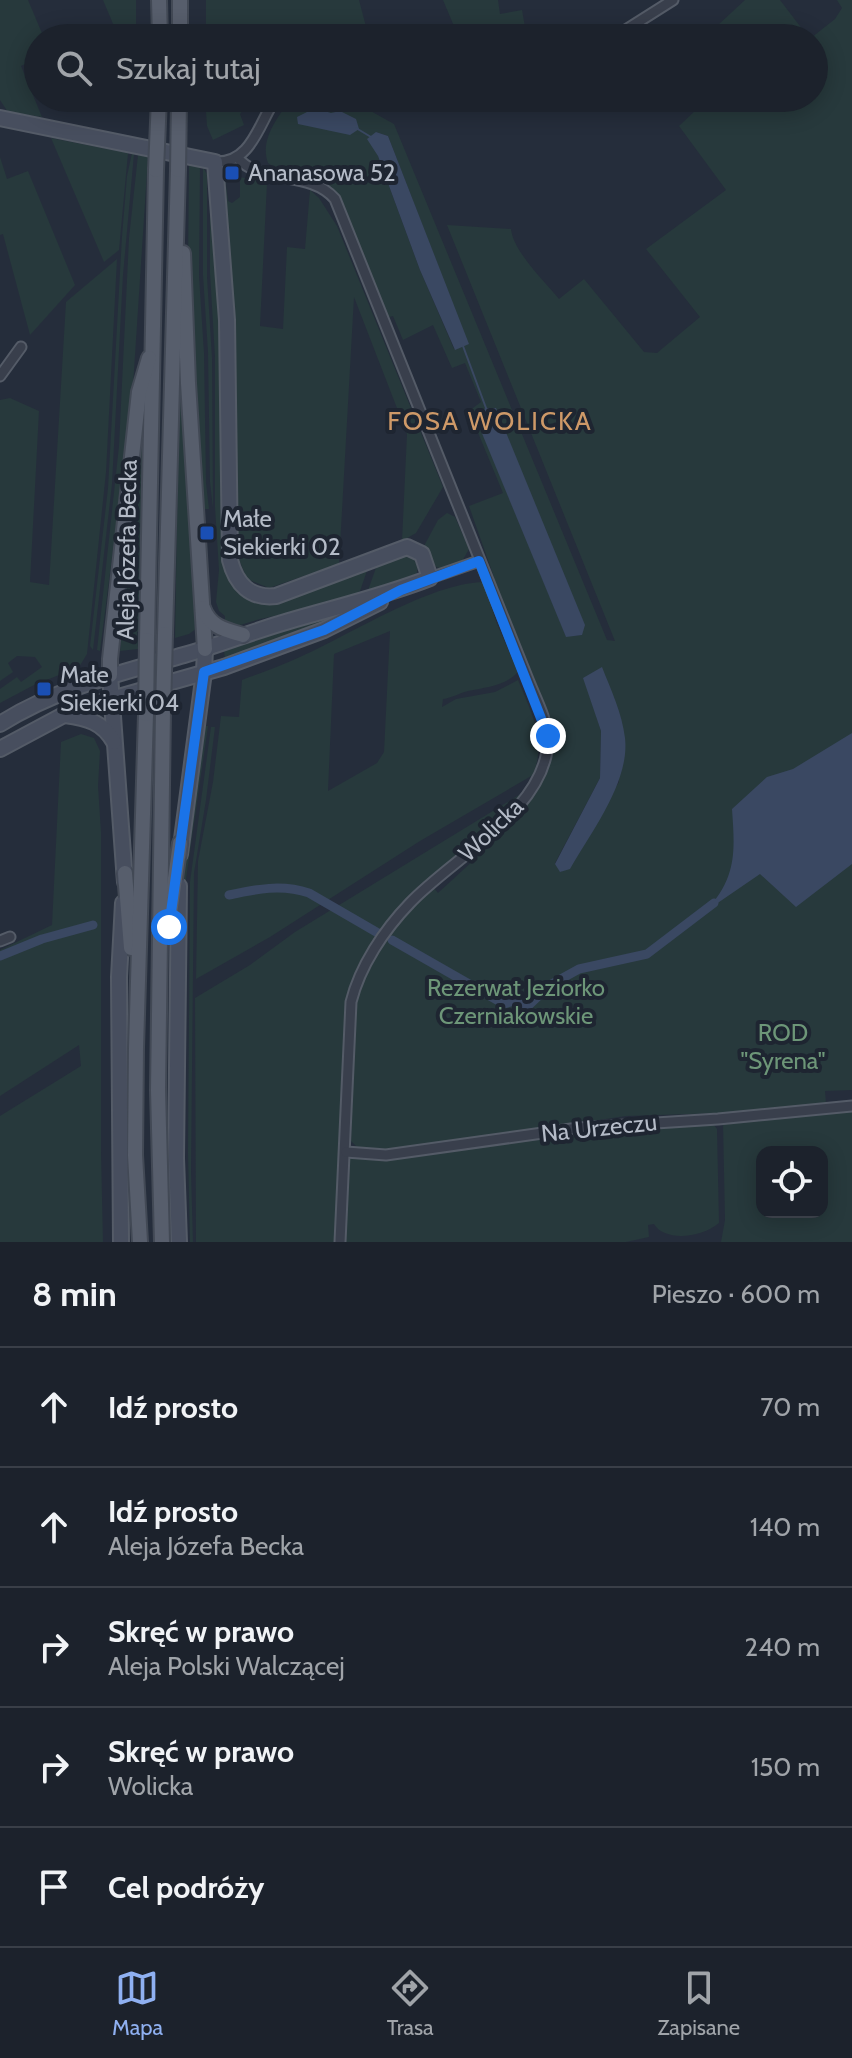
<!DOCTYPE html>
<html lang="pl">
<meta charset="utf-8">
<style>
:root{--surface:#1c222c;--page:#252a34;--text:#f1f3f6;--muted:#a0a4a9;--line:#3a3f48;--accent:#8fb0f1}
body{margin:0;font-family:Cabin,sans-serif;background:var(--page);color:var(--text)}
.controls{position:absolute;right:24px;bottom:24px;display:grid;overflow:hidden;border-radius:16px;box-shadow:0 4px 20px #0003}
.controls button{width:72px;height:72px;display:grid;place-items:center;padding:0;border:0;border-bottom:2px solid var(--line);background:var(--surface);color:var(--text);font:40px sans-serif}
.stop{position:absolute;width:24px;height:24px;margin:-18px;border:6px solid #1a73e8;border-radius:50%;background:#fff}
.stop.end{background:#1a73e8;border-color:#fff;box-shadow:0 2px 8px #0008}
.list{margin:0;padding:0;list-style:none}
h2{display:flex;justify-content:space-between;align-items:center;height:104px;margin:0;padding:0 32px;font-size:34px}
h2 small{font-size:26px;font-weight:400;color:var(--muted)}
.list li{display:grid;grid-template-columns:52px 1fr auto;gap:24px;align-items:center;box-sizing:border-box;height:120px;padding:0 32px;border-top:2px solid var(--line)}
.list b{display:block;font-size:30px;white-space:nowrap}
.list p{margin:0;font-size:26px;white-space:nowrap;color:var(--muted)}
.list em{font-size:26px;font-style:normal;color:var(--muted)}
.icon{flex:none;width:44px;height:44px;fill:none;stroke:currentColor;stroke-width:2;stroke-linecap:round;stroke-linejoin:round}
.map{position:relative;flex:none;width:852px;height:1242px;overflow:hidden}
.search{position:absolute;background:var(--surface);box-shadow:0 4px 20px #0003;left:24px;right:24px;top:24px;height:88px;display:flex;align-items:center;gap:20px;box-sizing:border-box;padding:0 28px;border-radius:44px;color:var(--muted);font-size:30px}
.sheet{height:704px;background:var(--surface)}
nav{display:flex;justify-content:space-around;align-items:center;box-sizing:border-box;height:112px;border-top:2px solid var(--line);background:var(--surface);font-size:22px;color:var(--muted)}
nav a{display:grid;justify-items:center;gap:4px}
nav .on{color:var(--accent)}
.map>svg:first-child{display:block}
</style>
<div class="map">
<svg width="852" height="1242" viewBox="0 0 852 1242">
<rect width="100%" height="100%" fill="#252d3b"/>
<g fill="#27393c" fill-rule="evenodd">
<polygon points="0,0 28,0 44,38 38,38 38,58 21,66 42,117 8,112 0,100"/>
<polygon points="103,0 136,0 136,38 119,38"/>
<polygon points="206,0 359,0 369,38 206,38"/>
<polygon points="443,0 498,0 500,14 522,10 527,38 459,38"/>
<polygon points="745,0 780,0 809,38 704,38"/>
<path d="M837 0H852V1090L825 1091 826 1103 723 1113 626 1116 398 1150 359 1149 351 1141 356 992 389 933 433 887 438 893 512 825 550 763 553 740 491 579 494 577 469 506 503 493 469 411 481 402 465 363 452 368 433 325 403 340 393 316 386 318 332 187 305 178 306 170C292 167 280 173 268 163 259 140 279 115 292 98L349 99 394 124 607 640 615 641 447 225 511 229C513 251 545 282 559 299L584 279 644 352 657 353 700 317 646 249 726 190 679 126 697 109 691 98H814V38H811L835 19 842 8ZM376 132 388 136 468 344 454 349 420 270 378 156ZM475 415 582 635 566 636ZM584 678 619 782 561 872 555 863 600 778 601 731Z"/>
<polygon points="205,98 261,98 257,104 250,101 240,114 244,125 213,140 207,126"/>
<polygon points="51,138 128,153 119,250 104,262"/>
<polygon points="132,153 134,154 123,275 112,484 93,650 90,646 108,488 122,236 127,176"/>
<polygon points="138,155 148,157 132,401 100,651 97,650 119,446 129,238"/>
<polygon points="0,157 7,179 28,171 75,285 30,335 3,234 0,235"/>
<polygon points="189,165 200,167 199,276 204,353 206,483 209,509 203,509 200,496 188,268"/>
<polygon points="203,167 207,174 207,277 212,358 213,508 210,482 208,352 203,275"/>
<polygon points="222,174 225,177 228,201 232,203 240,197 240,177 267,183 260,326 283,329 287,247 305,249 310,190 319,198 337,226 443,487 416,533 402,541 407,434 354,297 339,564 269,588 247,579 238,557 231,383 234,297 225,256"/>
<polygon points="210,182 221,289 227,559 249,597 368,568 360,591 348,601 260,619 237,626 225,624 225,616 219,611 216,602 219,570 215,507 215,357 210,273"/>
<polygon points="117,259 106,472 87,654 79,667 34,685 0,703 0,689 17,677 21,682 42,667 35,657 17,656 8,663 13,672 0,681 0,400 10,398 39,411 30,582 49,585 66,302"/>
<polygon points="180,347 197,628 189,634 175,638"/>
<polygon points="145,403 139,631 137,632 138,649 120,651"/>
<polygon points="447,513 455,517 469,549 461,563 440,569 435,566 424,546 438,520"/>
<path d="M401 556 413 558C432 585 384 589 367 593L377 565Z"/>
<path d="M483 582 497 624 518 672C505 686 486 687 468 691 459 693 452 698 443 699L442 707 456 699 495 692 518 680C531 712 547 740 533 775L420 841 270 937 196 979 198 861 213 782 221 716 239 717 242 680C261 673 281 666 300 657 352 634 428 584 483 582ZM390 631 384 752 377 763 328 791 334 654Z"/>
<path d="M368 603 322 627 225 659 224 651C272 636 319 616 368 603Z"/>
<polygon points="205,726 208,726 186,879 184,1201 181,1207 183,877"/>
<polygon points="211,727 215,727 206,800 194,873 191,1171 193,1242 190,1242 188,1153 190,882"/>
<polygon points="81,734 94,738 100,751 98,786 101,832 101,1152 103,1242 0,1242 0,1116 81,1066 79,1045 0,1096 0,950 52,925 61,742"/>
<polygon points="527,790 383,931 347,1007 334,1242 196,1242 195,998 250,965 295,932"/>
<path d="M852 1110V1242H721L725 1220 723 1123ZM762 1152H822V1212H762Z"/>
<path d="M713 1124 717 1129 719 1223C701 1238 665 1242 654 1224L648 1225 649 1237 626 1242H345L348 1155 593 1131 600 1134 632 1132V1128Z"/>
</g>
<g fill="#3a4862">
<polygon points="321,110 331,113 340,111 356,119 359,129 350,135 298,124 297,117 307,112"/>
<polygon points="376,132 388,136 469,344 455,350 420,270 378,156 367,139"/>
<polygon points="486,408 496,408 585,625 582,635 566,637 474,414"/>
<path d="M602 667C611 690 622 713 625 738 630 782 591 832 570 869L560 872 555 864 600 778 601 731 583 678Z"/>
<path d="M852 733V864L796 907 760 874 706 911C737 877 735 852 732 809L767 777 793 769Z"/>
</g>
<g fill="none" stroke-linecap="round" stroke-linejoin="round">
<g stroke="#3a4862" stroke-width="2">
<polyline points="356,128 371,137"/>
<polyline points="463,346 486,408"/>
</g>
<g stroke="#3a4862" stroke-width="9">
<path d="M229 895C256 889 282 884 309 893L378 933"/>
<polyline points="392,940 504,1004 514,1001 528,1006 550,985 579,969 647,954 714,903"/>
<polyline points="0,956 42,939 93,925"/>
</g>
<defs>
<g id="street">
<polyline points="613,38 673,0"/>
<path d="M237 157C260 186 309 169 335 199L529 682C536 699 547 720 548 739 548 809 452 858 410 903 384 930 360 966 351 1002L340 1242"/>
<path d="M215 162C252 164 259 122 276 98"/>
<polyline points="0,376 21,347"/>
<polyline points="430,578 479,561"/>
<polyline points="0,941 10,937"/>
<polyline points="346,1152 386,1155 578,1128 718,1119 852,1106"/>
</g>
<g id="secondary">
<path d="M0 118 215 162 227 320 230 560C236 584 250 599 276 596L407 547 422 554 430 578C384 596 337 607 289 621 254 631 219 645 184 655 120 673 57 688 0 724"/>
<polyline points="110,675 125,882"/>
<path d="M65 715C87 718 103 722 114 742"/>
<polyline points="0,749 73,710 224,667 324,630 380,602"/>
<polyline points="180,854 204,672 205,649"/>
<polyline points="179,886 176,1158 179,1242"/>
<polyline points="121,1242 119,977 123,903"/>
</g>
<g id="primary">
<polyline points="159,0 160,38"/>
<polyline points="180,0 180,38"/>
<polyline points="183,253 188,383 205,649"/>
<path d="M203 608C210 627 225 630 243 635"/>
<polyline points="165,634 178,170"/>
<polyline points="147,640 156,170"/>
<polyline points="110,675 110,659 139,392 149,358"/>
<polyline points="125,873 131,948"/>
<polyline points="167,935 180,843"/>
<polyline points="140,1242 135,1155 136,1048 146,714"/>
<polyline points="162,1242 158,1090 163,709"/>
</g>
</defs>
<use href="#street" stroke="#545b67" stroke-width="13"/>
<use href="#secondary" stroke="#545b67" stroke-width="18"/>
<use href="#primary" stroke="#424955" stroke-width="18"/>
<use href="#street" stroke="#393f4c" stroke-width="9"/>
<use href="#secondary" stroke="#474e5e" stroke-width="14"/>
<use href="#primary" stroke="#575e6c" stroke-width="14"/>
<defs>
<g id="primary-bridge">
<polyline points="156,170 159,98"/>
<polyline points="178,170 179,98"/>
<polyline points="163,709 165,634"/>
<polyline points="146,714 147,640"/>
</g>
</defs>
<use href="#primary-bridge" stroke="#424955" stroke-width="18" stroke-linecap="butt"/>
<use href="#primary-bridge" stroke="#575e6c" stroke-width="14"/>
</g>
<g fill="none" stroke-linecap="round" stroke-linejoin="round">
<polyline stroke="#1a73e8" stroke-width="10" points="169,927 204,672 324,630 401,590 479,561 548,736"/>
</g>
<g fill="#1a4fb4" stroke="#1e2531" stroke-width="3">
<rect x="224" y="165" width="16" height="16" rx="4"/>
<rect x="199" y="525" width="16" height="16" rx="4"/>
<rect x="36" y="681" width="16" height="16" rx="4"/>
</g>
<g text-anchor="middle" stroke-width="8" stroke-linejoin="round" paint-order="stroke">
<g font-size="24" fill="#b4bbc7" stroke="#1e2531" text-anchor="start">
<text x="248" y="181">Ananasowa 52</text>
<text x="223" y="527">Małe<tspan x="223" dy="28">Siekierki 02</tspan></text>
<text x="60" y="683">Małe<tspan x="60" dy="28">Siekierki 04</tspan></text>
</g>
<g font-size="24" fill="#b4bbc7" stroke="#1e2531">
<text transform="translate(127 550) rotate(-89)" y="8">Aleja Józefa Becka</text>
<text transform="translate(491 830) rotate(-44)" y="8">Wolicka</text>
<text transform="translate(599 1128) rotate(-6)" y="8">Na Urzeczu</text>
</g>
<g font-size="24" fill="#6d9678" stroke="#1e2531">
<text x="516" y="996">Rezerwat Jeziorko<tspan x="516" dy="28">Czerniakowskie</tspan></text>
<text x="783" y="1041">ROD<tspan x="783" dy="28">"Syrena"</tspan></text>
</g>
<g font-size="26" letter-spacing="2" fill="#ce9968" stroke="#1e2531">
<text x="490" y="430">FOSA WOLICKA</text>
</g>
</g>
</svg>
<div class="controls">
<button><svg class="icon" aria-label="locate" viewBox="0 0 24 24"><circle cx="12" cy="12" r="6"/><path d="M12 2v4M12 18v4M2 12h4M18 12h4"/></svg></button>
</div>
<div class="stop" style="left:169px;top:927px"></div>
<div class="stop end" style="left:548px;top:736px"></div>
<div class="search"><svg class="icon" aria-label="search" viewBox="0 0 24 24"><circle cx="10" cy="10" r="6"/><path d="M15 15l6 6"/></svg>Szukaj tutaj</div>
</div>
<section class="sheet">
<h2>8 min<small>Pieszo · 600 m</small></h2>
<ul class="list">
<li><svg class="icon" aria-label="ahead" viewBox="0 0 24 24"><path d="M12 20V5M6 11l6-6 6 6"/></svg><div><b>Idź prosto</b></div><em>70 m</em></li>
<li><svg class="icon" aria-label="ahead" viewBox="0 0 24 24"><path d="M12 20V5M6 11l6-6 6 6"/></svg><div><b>Idź prosto</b><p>Aleja Józefa Becka</p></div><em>140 m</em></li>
<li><svg class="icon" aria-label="right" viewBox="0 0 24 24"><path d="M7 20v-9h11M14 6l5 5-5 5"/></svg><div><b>Skręć w prawo</b><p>Aleja Polski Walczącej</p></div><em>240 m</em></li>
<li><svg class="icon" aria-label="right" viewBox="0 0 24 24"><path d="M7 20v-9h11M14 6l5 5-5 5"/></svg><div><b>Skręć w prawo</b><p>Wolicka</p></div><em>150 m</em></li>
<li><svg class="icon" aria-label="arrive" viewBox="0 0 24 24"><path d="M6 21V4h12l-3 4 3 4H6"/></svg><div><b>Cel podróży</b></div></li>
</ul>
</section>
<nav>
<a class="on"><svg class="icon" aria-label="map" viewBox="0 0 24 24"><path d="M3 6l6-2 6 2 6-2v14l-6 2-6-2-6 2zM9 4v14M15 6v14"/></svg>Mapa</a>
<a><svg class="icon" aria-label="directions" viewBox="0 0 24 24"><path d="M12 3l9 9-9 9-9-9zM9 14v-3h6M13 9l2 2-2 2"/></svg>Trasa</a>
<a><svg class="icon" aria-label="saved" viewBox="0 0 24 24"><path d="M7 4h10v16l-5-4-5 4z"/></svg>Zapisane</a>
</nav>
